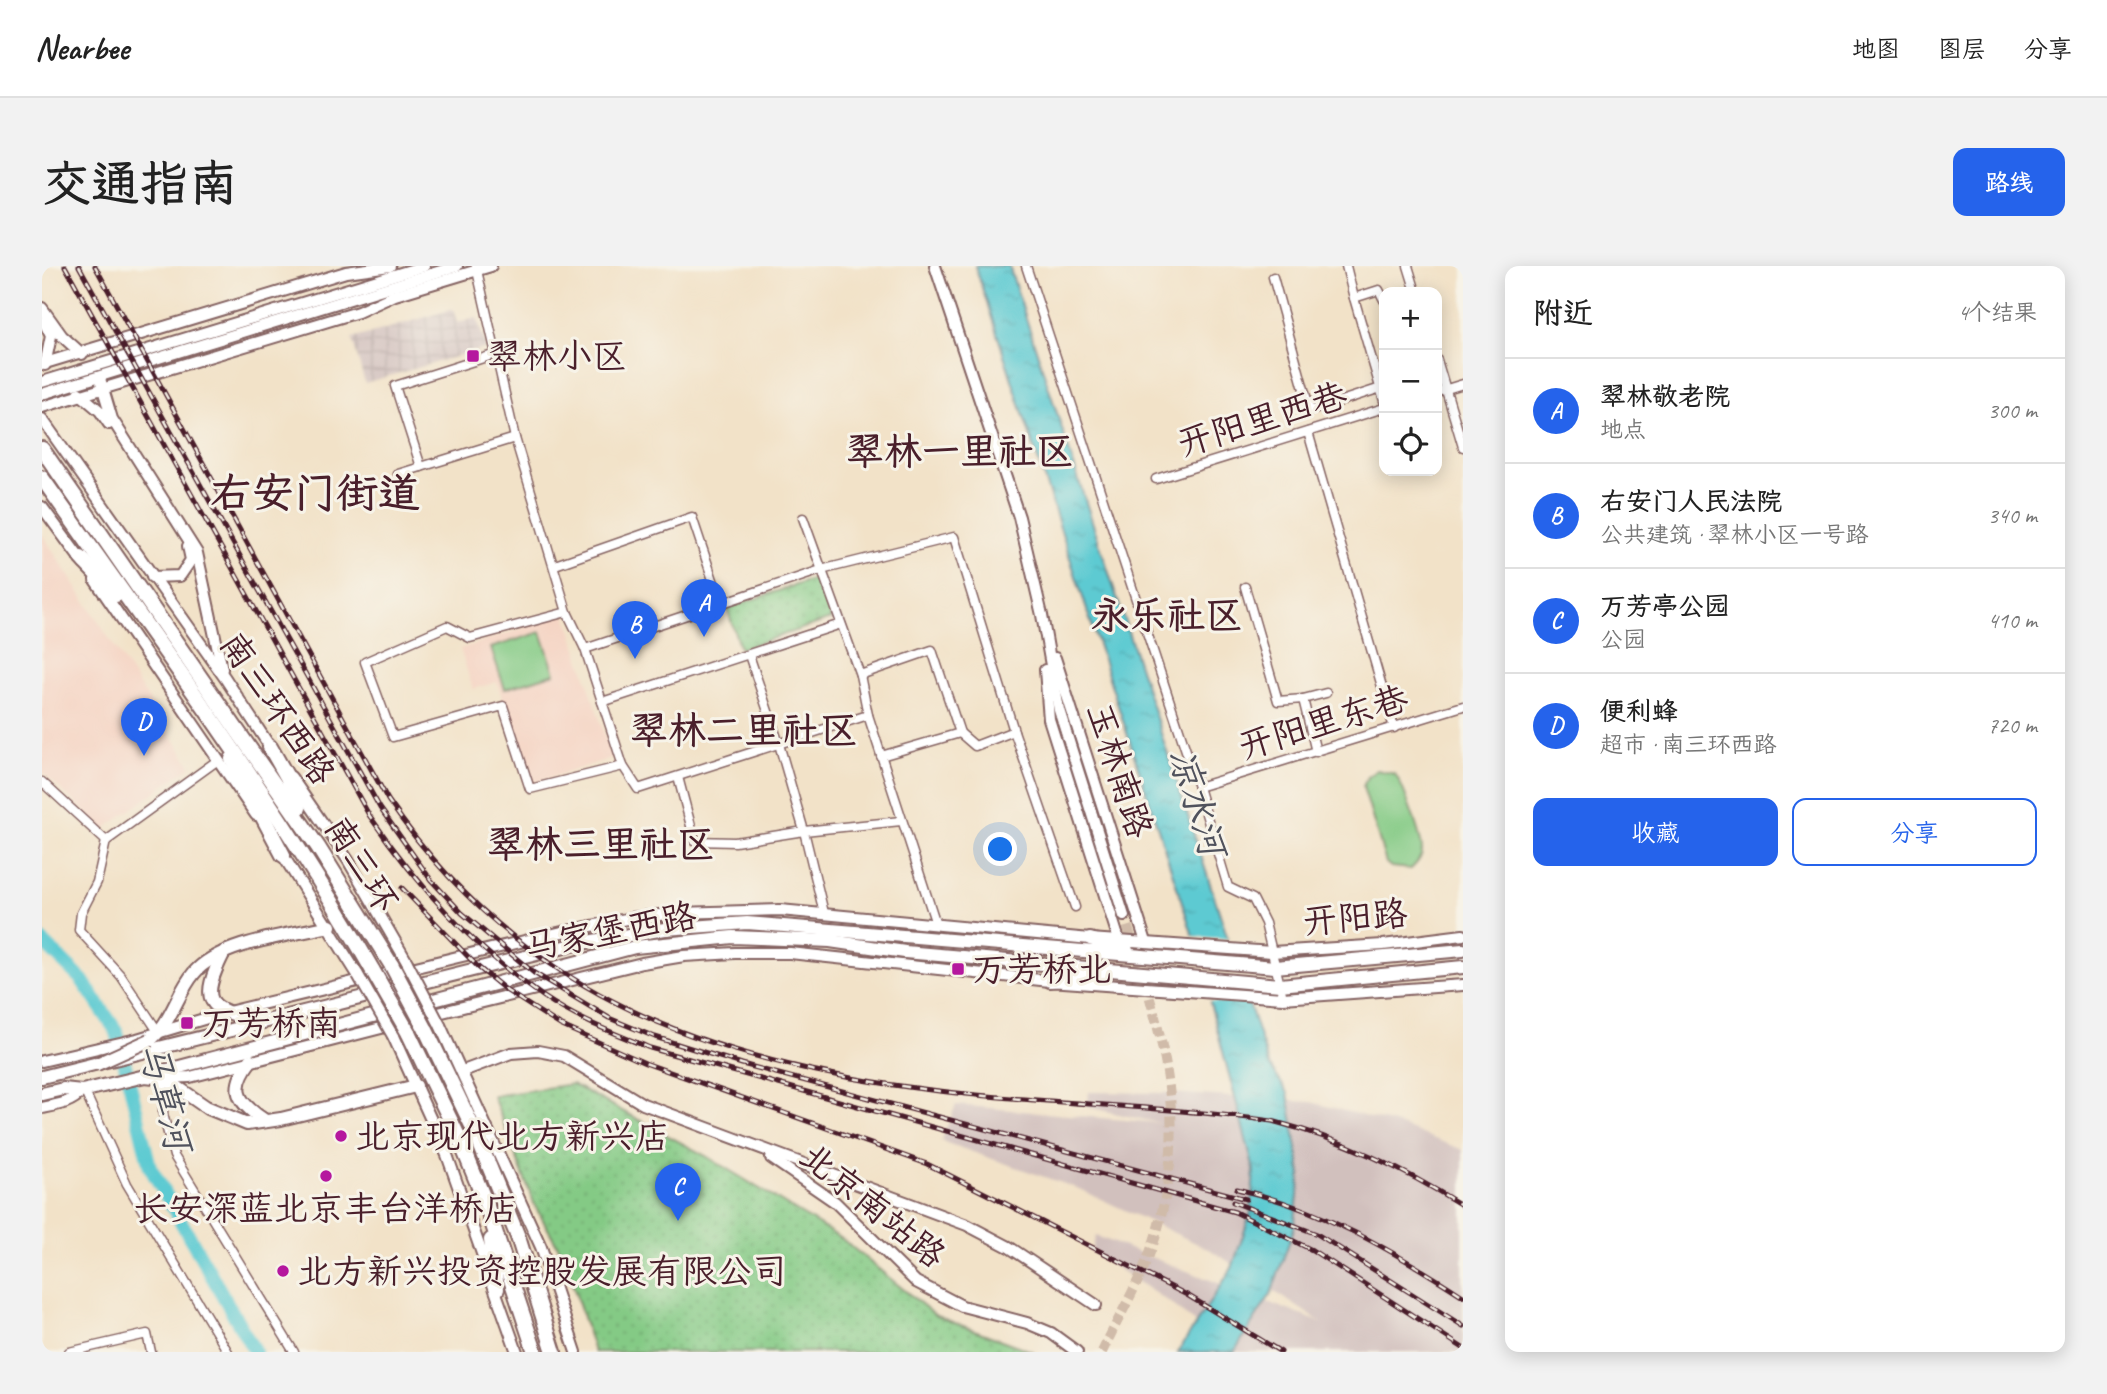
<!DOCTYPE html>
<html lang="zh">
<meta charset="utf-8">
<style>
:root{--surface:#fff;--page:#f2f2f2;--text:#222;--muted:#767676;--line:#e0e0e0;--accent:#2563eb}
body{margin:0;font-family:Caveat,"LXGW WenKai TC",sans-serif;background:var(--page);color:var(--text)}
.controls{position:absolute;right:21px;top:21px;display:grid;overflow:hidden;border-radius:14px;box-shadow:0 4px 18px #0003}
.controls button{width:63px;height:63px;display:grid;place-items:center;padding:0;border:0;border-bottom:2px solid var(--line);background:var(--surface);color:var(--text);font:35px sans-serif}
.you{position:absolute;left:959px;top:584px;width:24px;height:24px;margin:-18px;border:5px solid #fff;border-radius:50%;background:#1a73e8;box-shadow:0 0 0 10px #1a73e833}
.badge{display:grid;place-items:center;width:46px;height:46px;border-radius:50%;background:var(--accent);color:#fff;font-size:23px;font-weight:700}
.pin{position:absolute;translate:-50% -58px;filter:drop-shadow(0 2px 4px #0008)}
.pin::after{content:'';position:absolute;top:37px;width:24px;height:21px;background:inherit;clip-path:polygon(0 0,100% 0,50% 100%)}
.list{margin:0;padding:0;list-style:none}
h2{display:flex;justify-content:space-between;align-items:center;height:91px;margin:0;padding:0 28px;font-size:30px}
h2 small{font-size:23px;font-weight:400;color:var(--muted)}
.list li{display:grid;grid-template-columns:46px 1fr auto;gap:21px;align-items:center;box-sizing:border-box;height:105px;padding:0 28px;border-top:2px solid var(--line)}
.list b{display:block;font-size:26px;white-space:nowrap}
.list p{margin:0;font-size:23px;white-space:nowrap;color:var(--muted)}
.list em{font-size:23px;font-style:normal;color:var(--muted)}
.actions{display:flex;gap:14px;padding:21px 28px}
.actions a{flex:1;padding:16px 0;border:2px solid var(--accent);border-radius:14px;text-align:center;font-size:24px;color:var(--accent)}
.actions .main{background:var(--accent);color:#fff}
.icon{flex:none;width:38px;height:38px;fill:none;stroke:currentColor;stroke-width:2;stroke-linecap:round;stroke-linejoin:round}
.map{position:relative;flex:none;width:1421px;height:1086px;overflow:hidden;border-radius:14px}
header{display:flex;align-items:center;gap:42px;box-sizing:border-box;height:98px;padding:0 35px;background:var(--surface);border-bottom:2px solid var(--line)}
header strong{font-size:33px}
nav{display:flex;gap:38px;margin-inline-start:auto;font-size:24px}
.intro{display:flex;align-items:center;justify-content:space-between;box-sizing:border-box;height:168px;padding:0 42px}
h1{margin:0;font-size:49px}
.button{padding:18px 32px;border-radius:14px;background:var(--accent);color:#fff;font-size:24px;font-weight:700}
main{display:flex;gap:42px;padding:0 42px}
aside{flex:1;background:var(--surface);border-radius:14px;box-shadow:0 4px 18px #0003}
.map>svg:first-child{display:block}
</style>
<header>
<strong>Nearbee</strong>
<nav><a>地图</a><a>图层</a><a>分享</a></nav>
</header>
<div class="intro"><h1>交通指南</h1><a class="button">路线</a></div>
<main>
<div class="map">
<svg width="1421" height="1086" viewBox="0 0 1421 1086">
<defs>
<pattern id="industrial-grid" width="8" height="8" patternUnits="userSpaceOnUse" patternTransform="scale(1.75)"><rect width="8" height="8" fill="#d1c0bd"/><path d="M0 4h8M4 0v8" fill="none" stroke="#b5a5a3"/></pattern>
<pattern id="park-dots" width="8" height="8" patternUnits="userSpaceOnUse" patternTransform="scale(1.75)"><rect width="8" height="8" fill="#84ca85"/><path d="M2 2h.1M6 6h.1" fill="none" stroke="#74ad73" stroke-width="1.8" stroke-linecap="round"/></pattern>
<pattern id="water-ripples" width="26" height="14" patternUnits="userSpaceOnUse" patternTransform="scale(1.75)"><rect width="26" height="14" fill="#5dcad2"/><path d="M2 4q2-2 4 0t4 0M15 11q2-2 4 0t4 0" fill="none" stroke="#52adb4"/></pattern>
</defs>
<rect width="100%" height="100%" fill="#f7f3e8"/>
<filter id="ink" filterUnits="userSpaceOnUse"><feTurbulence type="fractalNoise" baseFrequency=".0143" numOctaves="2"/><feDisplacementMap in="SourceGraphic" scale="14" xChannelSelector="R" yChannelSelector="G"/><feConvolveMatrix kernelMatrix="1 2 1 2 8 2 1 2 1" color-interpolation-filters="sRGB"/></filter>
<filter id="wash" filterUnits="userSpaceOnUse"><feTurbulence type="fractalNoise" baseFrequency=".00686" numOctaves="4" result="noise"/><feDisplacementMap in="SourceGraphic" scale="28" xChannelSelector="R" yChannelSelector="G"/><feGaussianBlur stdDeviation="1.57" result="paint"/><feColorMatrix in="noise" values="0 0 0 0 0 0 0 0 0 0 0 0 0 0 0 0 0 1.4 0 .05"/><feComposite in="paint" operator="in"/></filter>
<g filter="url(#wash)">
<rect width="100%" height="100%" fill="#f2e2c8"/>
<g fill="#f5d3c2">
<polygon points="0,268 149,500 62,563 0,506"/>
<polygon points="524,348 570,492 488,518 455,416 431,423 418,383"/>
</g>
<polygon fill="url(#industrial-grid)" points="411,43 415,57 435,52 444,82 323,117 310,73"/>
<polygon fill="#d1c0bd" points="1047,826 1126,827 1269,836 1359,860 1421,884 1421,1086 1187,1086 1131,1039 1049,985 1054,970 1280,1057 1169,984 1037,923 899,875 914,839 1117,857 1045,841"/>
<g fill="url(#park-dots)" stroke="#677458" stroke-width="2">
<polygon points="775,312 789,353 698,383 685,342"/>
<polygon points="530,818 664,890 800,973 894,1050 992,1086 552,1086 522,991 493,940 451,830"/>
</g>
<g fill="#84ca85" stroke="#677458" stroke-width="2">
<polygon points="499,366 513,407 463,423 449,382"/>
<path d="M1335 504 1353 508C1361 519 1380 571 1380 584 1380 592 1374 598 1369 603L1349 601 1344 597 1321 521 1325 511Z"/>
</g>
<polygon fill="url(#water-ripples)" stroke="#54747e" stroke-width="2" points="933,0 967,0 1227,799 1246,827 1259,907 1252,962 1229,1028 1192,1086 1136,1086 1190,1002 1209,946 1212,904 1149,664"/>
<polygon fill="#f2e2c8" points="1147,670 1188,673 1210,737 1163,735"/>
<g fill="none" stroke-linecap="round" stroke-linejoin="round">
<polyline stroke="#5dcad2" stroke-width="14" points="0,675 40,714 75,766 108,901 213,1086"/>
</g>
</g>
<g filter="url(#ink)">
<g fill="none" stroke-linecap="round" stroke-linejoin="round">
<path stroke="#d0bba9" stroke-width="10" stroke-dasharray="10 5" stroke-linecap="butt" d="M1060 1086C1078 1048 1102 1009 1114 969 1149 847 1119 765 1082 650"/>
<defs>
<g id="street">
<polyline points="434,0 473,172 525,346 543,383 581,500 596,523 826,449"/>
<polyline points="984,0 1156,521 1186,621 1211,633 1223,657 1241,732"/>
<polyline points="1304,0 1312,32 1337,24 1342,34"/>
<polyline points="1366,0 1374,26"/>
<polyline points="1231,11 1268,145 1342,121"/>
<polyline points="1312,32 1342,135"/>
<polyline points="1395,94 1421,181"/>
<polyline points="1395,126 1421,118"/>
<polyline points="1266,166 1352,462"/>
<polyline points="379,201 353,120 454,88"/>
<polyline points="356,208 473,172"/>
<polyline points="1114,213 1342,142"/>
<polyline points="761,252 818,409 826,449 894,658"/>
<polyline points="513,299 650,251 679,338"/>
<polyline points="1203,321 1236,435 1261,433 1284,427"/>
<polyline points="525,346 428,372 405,360 323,396 351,471 461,440 488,523 581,500"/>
<polyline points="543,383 779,304 912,271 972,465 1033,641"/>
<polyline points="818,409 890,384 918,467 933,480 972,465"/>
<polyline points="1261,433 1274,486"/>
<polyline points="560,436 799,358"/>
<polyline points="839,490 918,467"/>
<polyline points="636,511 653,575 693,576 762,565 737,478 707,389"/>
<polyline points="0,516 64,575 176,494"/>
<polyline points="1156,521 1421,440"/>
<polyline points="64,575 55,616 39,647 37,664 79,710 117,767"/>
<polyline points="782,647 762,565 859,555"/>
<polyline points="122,812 121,848 132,890 252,1086"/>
<polyline points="42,824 85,918 186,1086"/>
<polyline points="27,1086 105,1068 109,1086"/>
</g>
<g id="secondary">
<polyline points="893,0 977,251 1000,349 1017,444 1082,650"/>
<polyline points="0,42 20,70 40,88"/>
<polyline points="2,56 9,70 3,99"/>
<polyline points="0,98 304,6 348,0"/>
<polyline points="0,116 382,0"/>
<polyline points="59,116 70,153 155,287 180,403"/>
<polyline points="37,127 58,145 67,158"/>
<polyline points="0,128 415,0"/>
<polyline points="0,141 316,46 353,29 449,0"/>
<polyline points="0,153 183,412 232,487"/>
<polyline points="0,241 42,298"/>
<polyline points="110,311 138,310 149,294 146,280"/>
<polyline points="53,314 214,549"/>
<polyline points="1013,392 1104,676"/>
<polyline points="1003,404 1007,453 1077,674"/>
<polyline points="249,511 306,594 365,696"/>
<polyline points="237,583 316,709"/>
<polyline points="384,750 600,697 642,690 693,687 748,687 1008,715 1241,732 1421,719"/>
<polyline points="398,759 499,981 534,1086"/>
<polyline points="351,770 405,889 475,1086"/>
<polyline points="0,795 95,773 182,747 520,666 589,652 636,647 738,644 1048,673 1230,686 1341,679 1421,669"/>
<polyline points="421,805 469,787 496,785 522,790 601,838 925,959 967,981 1054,1039"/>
<polyline points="122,812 148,811 351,759"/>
<path d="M0 842C15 839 30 837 40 825"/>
<polyline points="729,892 793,936 874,1016 920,1040 985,1057 1009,1067 1035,1086"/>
</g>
<g id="primary">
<polyline points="1048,673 1085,684"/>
<path d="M182 686C157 735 164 744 216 754"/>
<polyline points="1008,715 1064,710"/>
<path d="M108 774C129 758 135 727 152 707 178 676 249 669 288 660"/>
<path d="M209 794C187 823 195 836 222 854"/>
<polyline points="103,810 593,681 691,671 788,675 863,686 1238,719 1421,701"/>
<polyline points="0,811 539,677 623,663 705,657 1233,701 1421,684"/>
<polyline points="0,828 21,823 40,825 103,810 122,812 164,841 205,858 239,853 374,820"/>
</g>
<g id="highway">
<polyline points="0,183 276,581 350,700"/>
<path d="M0 212C114 374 233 533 331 705"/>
<polyline points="39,292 74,329"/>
<polyline points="228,481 245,511 257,542"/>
<polyline points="190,493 241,589"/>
<polyline points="383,762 434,868 476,971 512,1086"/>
<polyline points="366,766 418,874 444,938 493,1086"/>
<polyline points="449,974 455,1023"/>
</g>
</defs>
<use href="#street" stroke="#856362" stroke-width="11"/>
<use href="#secondary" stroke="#856362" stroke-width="14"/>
<use href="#primary" stroke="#856362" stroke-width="16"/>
<use href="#highway" stroke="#856362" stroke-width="18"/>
<use href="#street" stroke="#fff" stroke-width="8"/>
<use href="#secondary" stroke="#fff" stroke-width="10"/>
<use href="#primary" stroke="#fff" stroke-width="12"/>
<use href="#highway" stroke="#fff" stroke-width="14"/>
<defs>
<g id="rail">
<path d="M23 0 327 549C376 620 430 681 502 731 534 753 572 767 608 782L1193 946 1270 984 1421 1082"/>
<polyline points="37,0 338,542 389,614 420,647 492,707 567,752 613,771 700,798 1204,933"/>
<path d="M53 0 346 534C473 720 650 791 866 821 987 838 1109 838 1230 855 1300 873 1360 902 1421 940"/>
<polyline points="360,622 436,701 465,725 518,759 603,797 885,898 1145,1029 1239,1086"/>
<path d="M1195 923C1278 942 1350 984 1421 1030"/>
<polyline points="1191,936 1275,968 1421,1060"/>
</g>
</defs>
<use href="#rail" stroke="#4a1f2b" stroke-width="5"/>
<use href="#rail" stroke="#f7f3e8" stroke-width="2.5" stroke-dasharray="8" stroke-linecap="butt"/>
<defs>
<g id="secondary-bridge">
<polyline points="365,696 398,759"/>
<polyline points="316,709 351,770"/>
</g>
<polyline id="primary-bridge" points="55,798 108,774"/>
<g id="highway-bridge">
<polyline points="350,700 383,762"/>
<polyline points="331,705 366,766"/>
</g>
</defs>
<use href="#secondary-bridge" stroke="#856362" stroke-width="14" stroke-linecap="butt"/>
<use href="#primary-bridge" stroke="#856362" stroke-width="16" stroke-linecap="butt"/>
<use href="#highway-bridge" stroke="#856362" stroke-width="18" stroke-linecap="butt"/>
<use href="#secondary-bridge" stroke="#fff" stroke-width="10"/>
<use href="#primary-bridge" stroke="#fff" stroke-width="12"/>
<use href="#highway-bridge" stroke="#fff" stroke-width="14"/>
</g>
</g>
<g fill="#b5179e" stroke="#f7f3e8" stroke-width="2.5">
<rect x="424" y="83" width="14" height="14" rx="3.5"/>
<rect x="909" y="696" width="14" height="14" rx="3.5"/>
<rect x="138" y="750" width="14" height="14" rx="3.5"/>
<circle cx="299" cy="870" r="7"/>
<circle cx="284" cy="910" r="7"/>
<circle cx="241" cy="1005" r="7"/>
</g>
<g text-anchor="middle" stroke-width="6" stroke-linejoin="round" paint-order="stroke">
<g font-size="35" fill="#4a1f2b" stroke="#f7f3e8" text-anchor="start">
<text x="445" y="102">翠林小区</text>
<text x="930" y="715">万芳桥北</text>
<text x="159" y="769">万芳桥南</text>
<text x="313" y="882">北京现代北方新兴店</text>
<text x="284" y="954" text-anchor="middle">长安深蓝北京丰台洋桥店</text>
<text x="255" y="1017">北方新兴投资控股发展有限公司</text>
</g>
<g font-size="35" fill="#4a1f2b" stroke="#f7f3e8">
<text transform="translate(1220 153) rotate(-17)" y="12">开阳里西巷</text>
<text transform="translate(236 442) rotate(56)" y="12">南三环西路</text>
<text transform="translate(1281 456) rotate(-17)" y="12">开阳里东巷</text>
<text transform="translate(1078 504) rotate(72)" y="12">玉林南路</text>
<text transform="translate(320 598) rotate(58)" y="12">南三环</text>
<text transform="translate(1313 651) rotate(-5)" y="12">开阳路</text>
<text transform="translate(568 665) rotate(-11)" y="12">马家堡西路</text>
<text transform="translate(831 939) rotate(39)" y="12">北京南站路</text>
</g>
<g font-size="37" font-style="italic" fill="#50525d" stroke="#f7f3e8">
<text transform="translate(1156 536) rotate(72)" y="13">凉水河</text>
<text transform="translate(124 830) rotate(75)" y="13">马草河</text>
</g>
<g font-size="38" font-weight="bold" fill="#4a1f2b" stroke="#f7f3e8">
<text x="918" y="198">翠林一里社区</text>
<text x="1125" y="362">永乐社区</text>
<text x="702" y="477">翠林二里社区</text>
<text x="559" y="591">翠林三里社区</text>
</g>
<g font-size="42" font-weight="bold" fill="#4a1f2b" stroke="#f7f3e8">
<text x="273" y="241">右安门街道</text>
</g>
</g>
</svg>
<div class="controls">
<button>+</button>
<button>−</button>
<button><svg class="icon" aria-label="locate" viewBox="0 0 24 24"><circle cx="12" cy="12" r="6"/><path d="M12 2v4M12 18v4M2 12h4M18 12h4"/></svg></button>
</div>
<div class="you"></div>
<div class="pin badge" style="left:662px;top:371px">A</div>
<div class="pin badge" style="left:593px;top:393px">B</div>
<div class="pin badge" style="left:636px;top:955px">C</div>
<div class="pin badge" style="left:102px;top:490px">D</div>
</div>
<aside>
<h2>附近<small>4个结果</small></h2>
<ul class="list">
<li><span class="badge">A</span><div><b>翠林敬老院</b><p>地点</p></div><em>300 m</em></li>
<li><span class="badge">B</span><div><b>右安门人民法院</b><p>公共建筑 · 翠林小区一号路</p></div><em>340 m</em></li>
<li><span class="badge">C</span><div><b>万芳亭公园</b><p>公园</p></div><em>410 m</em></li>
<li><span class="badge">D</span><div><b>便利蜂</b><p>超市 · 南三环西路</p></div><em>720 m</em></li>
</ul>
<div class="actions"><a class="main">收藏</a><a>分享</a></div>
</aside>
</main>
